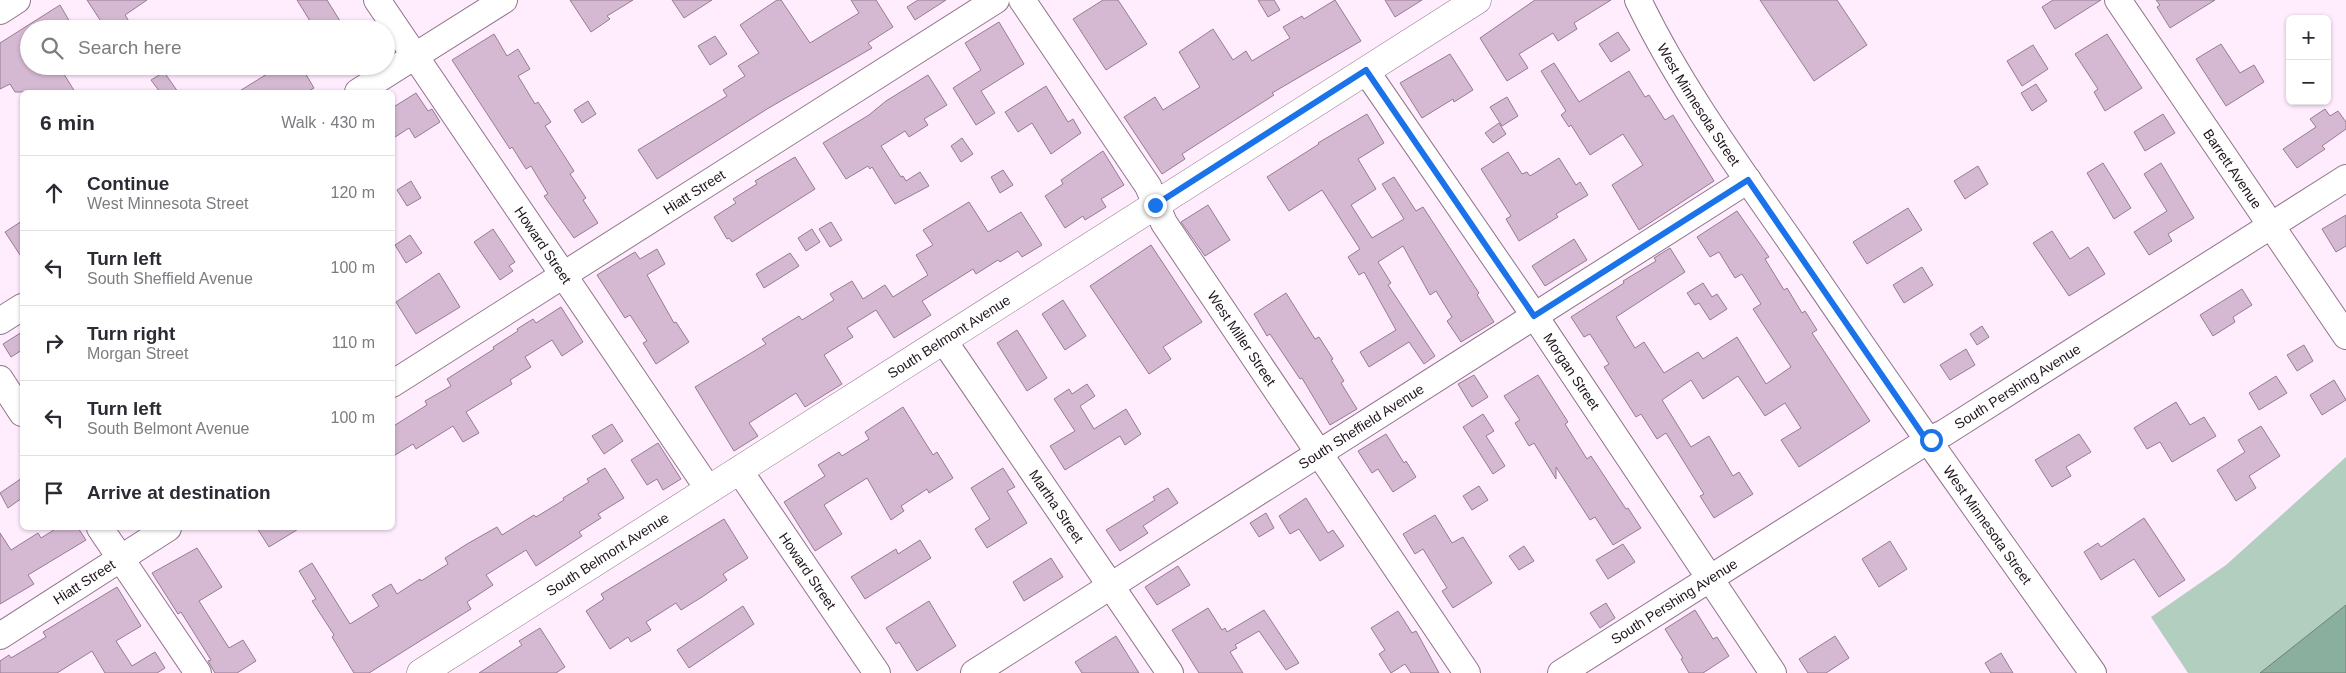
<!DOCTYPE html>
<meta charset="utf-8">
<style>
:root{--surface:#fff;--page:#f7f7f7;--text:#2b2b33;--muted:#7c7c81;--line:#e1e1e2}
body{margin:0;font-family:Arial,sans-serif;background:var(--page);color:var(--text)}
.controls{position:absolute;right:15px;top:15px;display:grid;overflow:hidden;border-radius:8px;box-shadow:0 1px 4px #0004}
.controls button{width:45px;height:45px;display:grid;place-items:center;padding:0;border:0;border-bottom:1px solid var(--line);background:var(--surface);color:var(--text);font:25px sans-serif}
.stop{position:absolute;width:15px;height:15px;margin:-11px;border:4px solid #1a73e8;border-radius:50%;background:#fff}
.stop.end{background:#1a73e8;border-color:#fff;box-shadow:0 1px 5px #0008}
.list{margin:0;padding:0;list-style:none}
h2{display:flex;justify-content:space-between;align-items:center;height:65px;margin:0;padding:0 20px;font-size:21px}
h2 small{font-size:16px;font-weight:400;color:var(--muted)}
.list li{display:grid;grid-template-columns:32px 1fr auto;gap:15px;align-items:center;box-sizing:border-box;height:75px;padding:0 20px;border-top:1px solid var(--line)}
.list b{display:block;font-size:19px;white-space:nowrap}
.list p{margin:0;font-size:16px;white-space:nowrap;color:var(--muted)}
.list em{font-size:16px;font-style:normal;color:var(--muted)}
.icon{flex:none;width:28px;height:28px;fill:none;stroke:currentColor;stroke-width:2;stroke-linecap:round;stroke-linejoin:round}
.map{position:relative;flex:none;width:2346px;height:673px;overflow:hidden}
.search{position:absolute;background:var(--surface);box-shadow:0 1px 4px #0004;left:20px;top:20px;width:375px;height:55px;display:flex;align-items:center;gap:12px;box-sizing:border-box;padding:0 18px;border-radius:28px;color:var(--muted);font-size:19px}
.panel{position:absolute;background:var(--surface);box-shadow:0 1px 4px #0004;left:20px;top:90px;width:375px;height:440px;border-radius:8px}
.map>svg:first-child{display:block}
</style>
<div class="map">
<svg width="2346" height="673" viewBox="0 0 2346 673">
<rect width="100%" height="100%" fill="#ffecfd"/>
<polygon fill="#b1cebf" points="2346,457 2346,605 2260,673 2188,673 2151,617 2226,565"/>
<polygon fill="#8baf9e" stroke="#6b8178" points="2346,605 2346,673 2260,673"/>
<g fill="#d5b9d2" stroke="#977b94">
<polygon points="87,0 147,0 125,15 130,23 121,29 106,29"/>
<polygon points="297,0 327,0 345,29 315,29"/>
<polygon points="570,0 633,0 607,16 610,19 591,32"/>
<polygon points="672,0 712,0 684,18"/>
<polygon points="777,0 781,0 810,43 859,13 851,0 876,0 893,27 868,43 872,48 767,109 657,179 638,150 727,96 723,90 745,76 738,66 759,53 740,25"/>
<polygon points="918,0 946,0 915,20 907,7"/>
<polygon points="1103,0 1118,0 1147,44 1106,70 1073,19"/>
<polygon points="1258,0 1274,0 1280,10 1268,17"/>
<polygon points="1335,0 1361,41 1272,93 1274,95 1182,154 1185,159 1162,174 1124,117 1155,97 1163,110 1200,87 1179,52 1213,29 1233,60 1246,51 1252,61 1290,38 1283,27 1302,16 1304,19"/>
<polygon points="1385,0 1422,0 1395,17"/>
<polygon points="1535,0 1611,0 1574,23 1577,29 1558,41 1553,33 1519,54 1528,68 1507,81 1480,38"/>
<polygon points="1760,0 1837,0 1867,45 1814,81"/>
<polygon points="2053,0 2101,0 2055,29 2042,7"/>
<polygon points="2156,0 2215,0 2170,28 2157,7 2160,5"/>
<polygon points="60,5 74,29 29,29 29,66 59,66 75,92 15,92 10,84 0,89 0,43"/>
<polygon points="999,22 1024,64 981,91 995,113 976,125 953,88 981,70 965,43"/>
<polygon points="1618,32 1630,50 1611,62 1599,44"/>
<polygon points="494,34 507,56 518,49 530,69 518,76 535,104 538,102 551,122 545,126 574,171 570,174 586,198 583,200 598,223 574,238 544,196 548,194 531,166 526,169 512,147 510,149 452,60"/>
<polygon points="2107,34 2142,88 2105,111 2094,92 2098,89 2075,54"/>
<polygon points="715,36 727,54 710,65 698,46"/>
<polygon points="2221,44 2240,73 2254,65 2264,82 2226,106 2196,59"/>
<polygon points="2033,45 2048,69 2022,86 2007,61"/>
<polygon points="1450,54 1473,90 1454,102 1453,99 1422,118 1400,83"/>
<polygon points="1554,63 1579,102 1629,71 1645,97 1649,95 1665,120 1673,115 1714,181 1639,230 1612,185 1643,165 1623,134 1590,155 1571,125 1569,127 1561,115 1566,111 1541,71"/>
<polygon points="280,66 301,66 314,88 307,92 238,92"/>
<polygon points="164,72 178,92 160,92 151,80"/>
<polygon points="928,75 947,105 924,119 928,125 909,137 905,131 881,146 901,177 903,176 906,181 920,172 929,186 895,204 872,167 870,169 868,166 846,179 823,143 869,115 886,101"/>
<polygon points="2036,84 2047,101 2032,111 2021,93"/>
<polygon points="1046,86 1068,122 1073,119 1081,133 1051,154 1032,123 1018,132 1005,112"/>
<polygon points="416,93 428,111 432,109 440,122 415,138 409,128 392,139 392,108"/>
<polygon points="1507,97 1518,116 1502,126 1490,107"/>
<polygon points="588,101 596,114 582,123 574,110"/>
<polygon points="2325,109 2330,116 2338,111 2346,122 2346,129 2322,146 2325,149 2297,168 2283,149 2316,127 2310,119"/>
<polygon points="1367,114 1384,143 1358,159 1376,189 1351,205 1372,238 1404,219 1382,184 1394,177 1416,211 1423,207 1479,293 1477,295 1494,322 1461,342 1447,321 1452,317 1436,291 1430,295 1403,246 1378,262 1391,283 1388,285 1435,356 1424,364 1409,342 1369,367 1360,352 1396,330 1364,272 1359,275 1348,257 1360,249 1322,190 1289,211 1267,177 1319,144 1318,143"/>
<polygon points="2163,114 2175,133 2145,151 2134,132"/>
<polygon points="1499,123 1506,134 1493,143 1485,133"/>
<polygon points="962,138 973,154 961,162 951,146"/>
<polygon points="1103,151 1124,185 1101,199 1106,207 1085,220 1083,216 1065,228 1045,196 1063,184 1061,180"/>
<polygon points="1508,152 1522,174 1527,172 1530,176 1559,158 1576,185 1580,182 1588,195 1556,214 1558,217 1519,241 1506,219 1511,216 1481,169"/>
<polygon points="795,157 815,189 732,242 729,238 727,239 714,217 736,203 733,199 757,184 755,181"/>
<polygon points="2103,163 2131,208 2114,219 2087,173"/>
<polygon points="2161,163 2194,218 2168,234 2172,241 2149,255 2134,232 2167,211 2144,174"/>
<polygon points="1978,166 1988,184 1965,199 1954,181"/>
<polygon points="1003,170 1013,185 1000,193 991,177"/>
<polygon points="411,181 421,198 407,206 397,190"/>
<polygon points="969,202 988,232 1021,212 1042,245 1022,257 1018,251 1000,262 998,260 976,274 973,269 922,301 931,315 894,338 876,310 847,328 853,337 824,355 842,384 805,407 796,393 749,423 758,436 734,451 695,387 766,344 762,339 799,316 802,320 834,300 830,294 852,281 863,299 885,285 893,297 928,275 916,255 933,245 923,230"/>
<polygon points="1208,205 1230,240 1205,256 1181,222"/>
<polygon points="1908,208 1922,230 1867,264 1853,242"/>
<polygon points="1737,211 1769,257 1765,259 1784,290 1787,288 1802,313 1805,311 1817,330 1812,333 1870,421 1799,467 1781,440 1801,428 1785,403 1765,416 1738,376 1703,399 1691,380 1662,400 1691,447 1709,436 1733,476 1739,472 1753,494 1714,518 1700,496 1704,494 1666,433 1657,439 1641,414 1636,417 1604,367 1609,364 1590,334 1584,337 1571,317 1624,283 1623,281 1656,261 1654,258 1670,248 1685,272 1616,317 1635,348 1644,342 1664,373 1698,352 1703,359 1737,337 1766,384 1791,367 1753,309 1761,304 1742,274 1735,278 1719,252 1710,257 1697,237"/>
<polygon points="2346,215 2346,246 2336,252 2322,229"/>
<polygon points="22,221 22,258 5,232"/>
<polygon points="831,222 842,240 830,247 819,229"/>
<polygon points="493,229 515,262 509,266 513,271 500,280 474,242"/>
<polygon points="812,229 820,242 806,251 798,238"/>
<polygon points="2052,231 2070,259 2088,247 2105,274 2069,296 2033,243"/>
<polygon points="410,235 422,253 406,263 395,245"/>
<polygon points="1574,239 1587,260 1545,286 1532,266"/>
<polygon points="1151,245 1202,322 1163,347 1171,359 1149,374 1090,286"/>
<polygon points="657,249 665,264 647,275 674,323 676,322 689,342 656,364 643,343 647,341 630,315 625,318 597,275 635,252 640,259"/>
<polygon points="790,253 799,266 764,288 756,274"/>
<polygon points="1922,267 1933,285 1904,303 1893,285"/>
<polygon points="439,273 460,307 416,334 396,302"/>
<polygon points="1703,283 1712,297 1717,294 1727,309 1710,320 1699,303 1695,305 1687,293"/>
<polygon points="2242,289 2252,305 2233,317 2235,322 2213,336 2200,315"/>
<polygon points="1286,293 1315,339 1319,337 1333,359 1331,360 1344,381 1341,383 1357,409 1330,425 1302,378 1300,379 1270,334 1267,336 1254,314"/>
<polygon points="1063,300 1086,336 1065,350 1042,314"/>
<polygon points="561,307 583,342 562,356 552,340 525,357 531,367 510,380 512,384 466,412 479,433 463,442 453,426 416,449 413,444 392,457 392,427 427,405 425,401 451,386 447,379 494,349 493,347 518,331 517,329 533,319 536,323"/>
<polygon points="1982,326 1989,337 1977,345 1970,334"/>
<polygon points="1017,330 1047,378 1027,391 997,343"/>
<polygon points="22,332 22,350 11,357 3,344"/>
<polygon points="2304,345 2313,361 2297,371 2287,355"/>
<polygon points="1966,349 1975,365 1950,380 1940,365"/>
<polygon points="1474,375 1488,397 1472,407 1458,384"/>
<polygon points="1538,375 1568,422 1565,424 1587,459 1591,456 1626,509 1628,508 1641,528 1613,545 1595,517 1590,520 1556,467 1556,479 1534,443 1529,446 1515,423 1520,420 1504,396"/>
<polygon points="2276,376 2287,393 2259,410 2249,393"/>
<polygon points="2334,380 2346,400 2322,415 2310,395"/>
<polygon points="1087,384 1095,396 1080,406 1094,429 1126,409 1141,434 1125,445 1120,436 1065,470 1050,446 1075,431 1054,399 1069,389 1072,394"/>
<polygon points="2176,402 2190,425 2204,417 2216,436 2172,462 2160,442 2147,449 2134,428"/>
<polygon points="903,407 933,455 937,452 953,478 929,493 927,489 901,506 904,511 891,520 867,478 824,505 842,534 815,551 784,502 825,476 818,465 839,452 842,456 869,439 865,432"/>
<polygon points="1483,414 1494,431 1486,436 1505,466 1493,474 1463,427"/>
<polygon points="612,424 623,441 604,454 592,436"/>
<polygon points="2261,426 2280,456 2249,476 2256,488 2236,501 2217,470 2245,452 2238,440"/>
<polygon points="1386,434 1404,463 1406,461 1416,477 1393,492 1378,469 1372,473 1358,451"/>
<polygon points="2079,434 2091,452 2066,467 2071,476 2052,487 2035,460"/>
<polygon points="658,443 681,479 663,490 657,479 647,485 631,460"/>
<polygon points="605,468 624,498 598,514 601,518 579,532 582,536 536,566 526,550 486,575 493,585 467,602 471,609 369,673 354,673 332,637 334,635 312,601 316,599 299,571 312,563 350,624 379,606 372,595 391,584 397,594 420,579 421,581 448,564 445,558 467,544 497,527 502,535 534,515 536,517 564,500 563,498 589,482 587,479"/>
<polygon points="1003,468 1015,487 1007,491 1027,523 987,548 975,529 990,519 971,488"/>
<polygon points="22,478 22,498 8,508 0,493"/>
<polygon points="1479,486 1488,500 1472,510 1463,496"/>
<polygon points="1168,488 1178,503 1143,526 1148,533 1120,551 1106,530 1155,500 1153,497"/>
<polygon points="1306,498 1328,533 1333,530 1344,546 1320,561 1299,529 1290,534 1279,516"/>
<polygon points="1266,513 1274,528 1259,537 1250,523"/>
<polygon points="1435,515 1452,543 1463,537 1492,583 1453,608 1442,591 1447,588 1423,549 1415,554 1403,534"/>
<polygon points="2144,518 2185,580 2159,597 2134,559 2101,580 2084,552 2098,543 2101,547"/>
<polygon points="724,519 748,558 723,574 727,580 702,597 681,610 676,603 646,622 651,630 631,642 628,637 610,649 586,611 604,599 601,594"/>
<polygon points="57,528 78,528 86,540 28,575 34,584 0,604 0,533 11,550 38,533 41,538"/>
<polygon points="257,528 300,528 269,547"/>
<polygon points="920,540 931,558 865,599 851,577 896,549 898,554"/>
<polygon points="1890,541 1907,569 1879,587 1862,559"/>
<polygon points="1623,544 1635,562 1608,579 1596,560"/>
<polygon points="1524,546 1534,561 1519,570 1509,556"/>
<polygon points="197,548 222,587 199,601 229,648 243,640 256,661 237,673 215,673 208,661 211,660 181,612 178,614 152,573"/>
<polygon points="1051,558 1063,577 1024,601 1013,582"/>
<polygon points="1178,566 1190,585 1157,605 1145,587"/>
<polygon points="117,587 141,626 116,641 132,666 155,652 165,668 157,673 105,673 92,651 57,673 0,673 0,661 9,655 11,658 46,637 43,632"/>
<polygon points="929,601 956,646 917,671 899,642 896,644 886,628"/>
<polygon points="1606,603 1615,618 1600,628 1590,613"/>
<polygon points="743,606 754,624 689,668 677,650"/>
<polygon points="1208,608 1222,630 1225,628 1227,632 1264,610 1299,663 1286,670 1259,631 1235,645 1237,648 1230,652 1243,673 1199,673 1172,630"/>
<polygon points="1695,610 1713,639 1717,637 1729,656 1703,673 1689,673 1681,659 1683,658 1665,629"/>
<polygon points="1398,611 1412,633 1416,631 1439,673 1411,673 1405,664 1391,673 1379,654 1385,650 1371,628"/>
<polygon points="540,628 565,667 556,673 479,673 522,645 519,641"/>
<polygon points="1116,636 1139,673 1082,673 1075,662"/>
<polygon points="1835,636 1849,658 1826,673 1808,673 1799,659"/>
<polygon points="2001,653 2013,673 1991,673 1985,663"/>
</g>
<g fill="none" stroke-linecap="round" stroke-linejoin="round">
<defs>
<g id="minor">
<path id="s1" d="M377 0 709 490"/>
<path id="s2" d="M1022 0 1148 186 1164 223 1467 673"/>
<path id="s3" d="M1638 0C1682 92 1745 175 1802 258 1897 398 1995 536 2093 673"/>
<path id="s4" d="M2118 0 2346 336"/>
<polyline points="0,11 17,0"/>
<path id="s5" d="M1366 71 1534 315 1773 673"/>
<polyline points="358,92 504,0"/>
<polyline points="0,321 22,307"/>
<path id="s6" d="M944 341 1170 673"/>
<polyline points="0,379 22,413"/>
<path id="s7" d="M392 384 996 0"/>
<path id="s8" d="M739 470 877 673"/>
<polyline points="100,528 198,673"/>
<path id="s9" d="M0 636 168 528"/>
<path id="s10" d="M974 673 1748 180"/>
<path id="s11" d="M1561 673 1927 441 1944 433 2346 178"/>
</g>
<g id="major">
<path id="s12" d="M421 673 1477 0"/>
</g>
</defs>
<use href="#minor" stroke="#8f738c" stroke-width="28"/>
<use href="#major" stroke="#8f738c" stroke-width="29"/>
<use href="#minor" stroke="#fff" stroke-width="26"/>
<use href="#major" stroke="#fff" stroke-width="28"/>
</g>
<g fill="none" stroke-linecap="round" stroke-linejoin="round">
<polyline stroke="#1a73e8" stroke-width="6" points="1155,205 1366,70 1534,316 1748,180 1927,441 1931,440"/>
</g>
<g text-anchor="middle" stroke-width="5" stroke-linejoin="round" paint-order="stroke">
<g font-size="14" fill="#20151e" stroke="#fff">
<text dy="5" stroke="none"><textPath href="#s3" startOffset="121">West Minnesota Street</textPath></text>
<text dy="5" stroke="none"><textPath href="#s4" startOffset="204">Barrett Avenue</textPath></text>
<text dy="5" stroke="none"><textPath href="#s7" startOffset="358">Hiatt Street</textPath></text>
<text dy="5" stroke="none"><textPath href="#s1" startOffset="296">Howard Street</textPath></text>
<text dy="5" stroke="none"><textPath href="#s12" startOffset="626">South Belmont Avenue</textPath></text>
<text dy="5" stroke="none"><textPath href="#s2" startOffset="404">West Miller Street</textPath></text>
<text dy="5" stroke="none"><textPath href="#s5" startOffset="364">Morgan Street</textPath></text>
<text dy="5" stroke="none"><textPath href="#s11" startOffset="539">South Pershing Avenue</textPath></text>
<text dy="5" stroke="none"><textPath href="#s10" startOffset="459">South Sheffield Avenue</textPath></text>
<text dy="5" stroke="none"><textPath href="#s6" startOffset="200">Martha Street</textPath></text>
<text dy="5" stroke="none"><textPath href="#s3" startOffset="631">West Minnesota Street</textPath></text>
<text dy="5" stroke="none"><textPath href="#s12" startOffset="221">South Belmont Avenue</textPath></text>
<text dy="5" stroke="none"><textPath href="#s8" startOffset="122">Howard Street</textPath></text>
<text dy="5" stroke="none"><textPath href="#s9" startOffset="100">Hiatt Street</textPath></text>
<text dy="5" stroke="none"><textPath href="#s11" startOffset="134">South Pershing Avenue</textPath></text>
</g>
</g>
</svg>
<div class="controls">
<button>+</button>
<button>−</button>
</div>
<div class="stop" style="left:1931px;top:440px"></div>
<div class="stop end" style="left:1155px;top:205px"></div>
<div class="search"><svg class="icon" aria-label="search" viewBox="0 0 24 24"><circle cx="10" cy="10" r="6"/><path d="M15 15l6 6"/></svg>Search here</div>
<section class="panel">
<h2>6 min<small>Walk · 430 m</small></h2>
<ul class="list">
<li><svg class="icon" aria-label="ahead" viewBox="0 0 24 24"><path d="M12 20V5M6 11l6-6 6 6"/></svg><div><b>Continue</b><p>West Minnesota Street</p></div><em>120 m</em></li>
<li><svg class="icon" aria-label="left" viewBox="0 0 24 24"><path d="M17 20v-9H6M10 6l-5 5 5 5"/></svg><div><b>Turn left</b><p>South Sheffield Avenue</p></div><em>100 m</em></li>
<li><svg class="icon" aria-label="right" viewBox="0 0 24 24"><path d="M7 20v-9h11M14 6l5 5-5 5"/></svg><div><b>Turn right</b><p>Morgan Street</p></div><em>110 m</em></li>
<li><svg class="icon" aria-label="left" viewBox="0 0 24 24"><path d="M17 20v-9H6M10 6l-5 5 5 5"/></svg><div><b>Turn left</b><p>South Belmont Avenue</p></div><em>100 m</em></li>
<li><svg class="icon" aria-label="arrive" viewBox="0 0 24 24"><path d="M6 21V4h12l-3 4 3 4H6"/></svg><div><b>Arrive at destination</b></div></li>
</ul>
</section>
</div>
